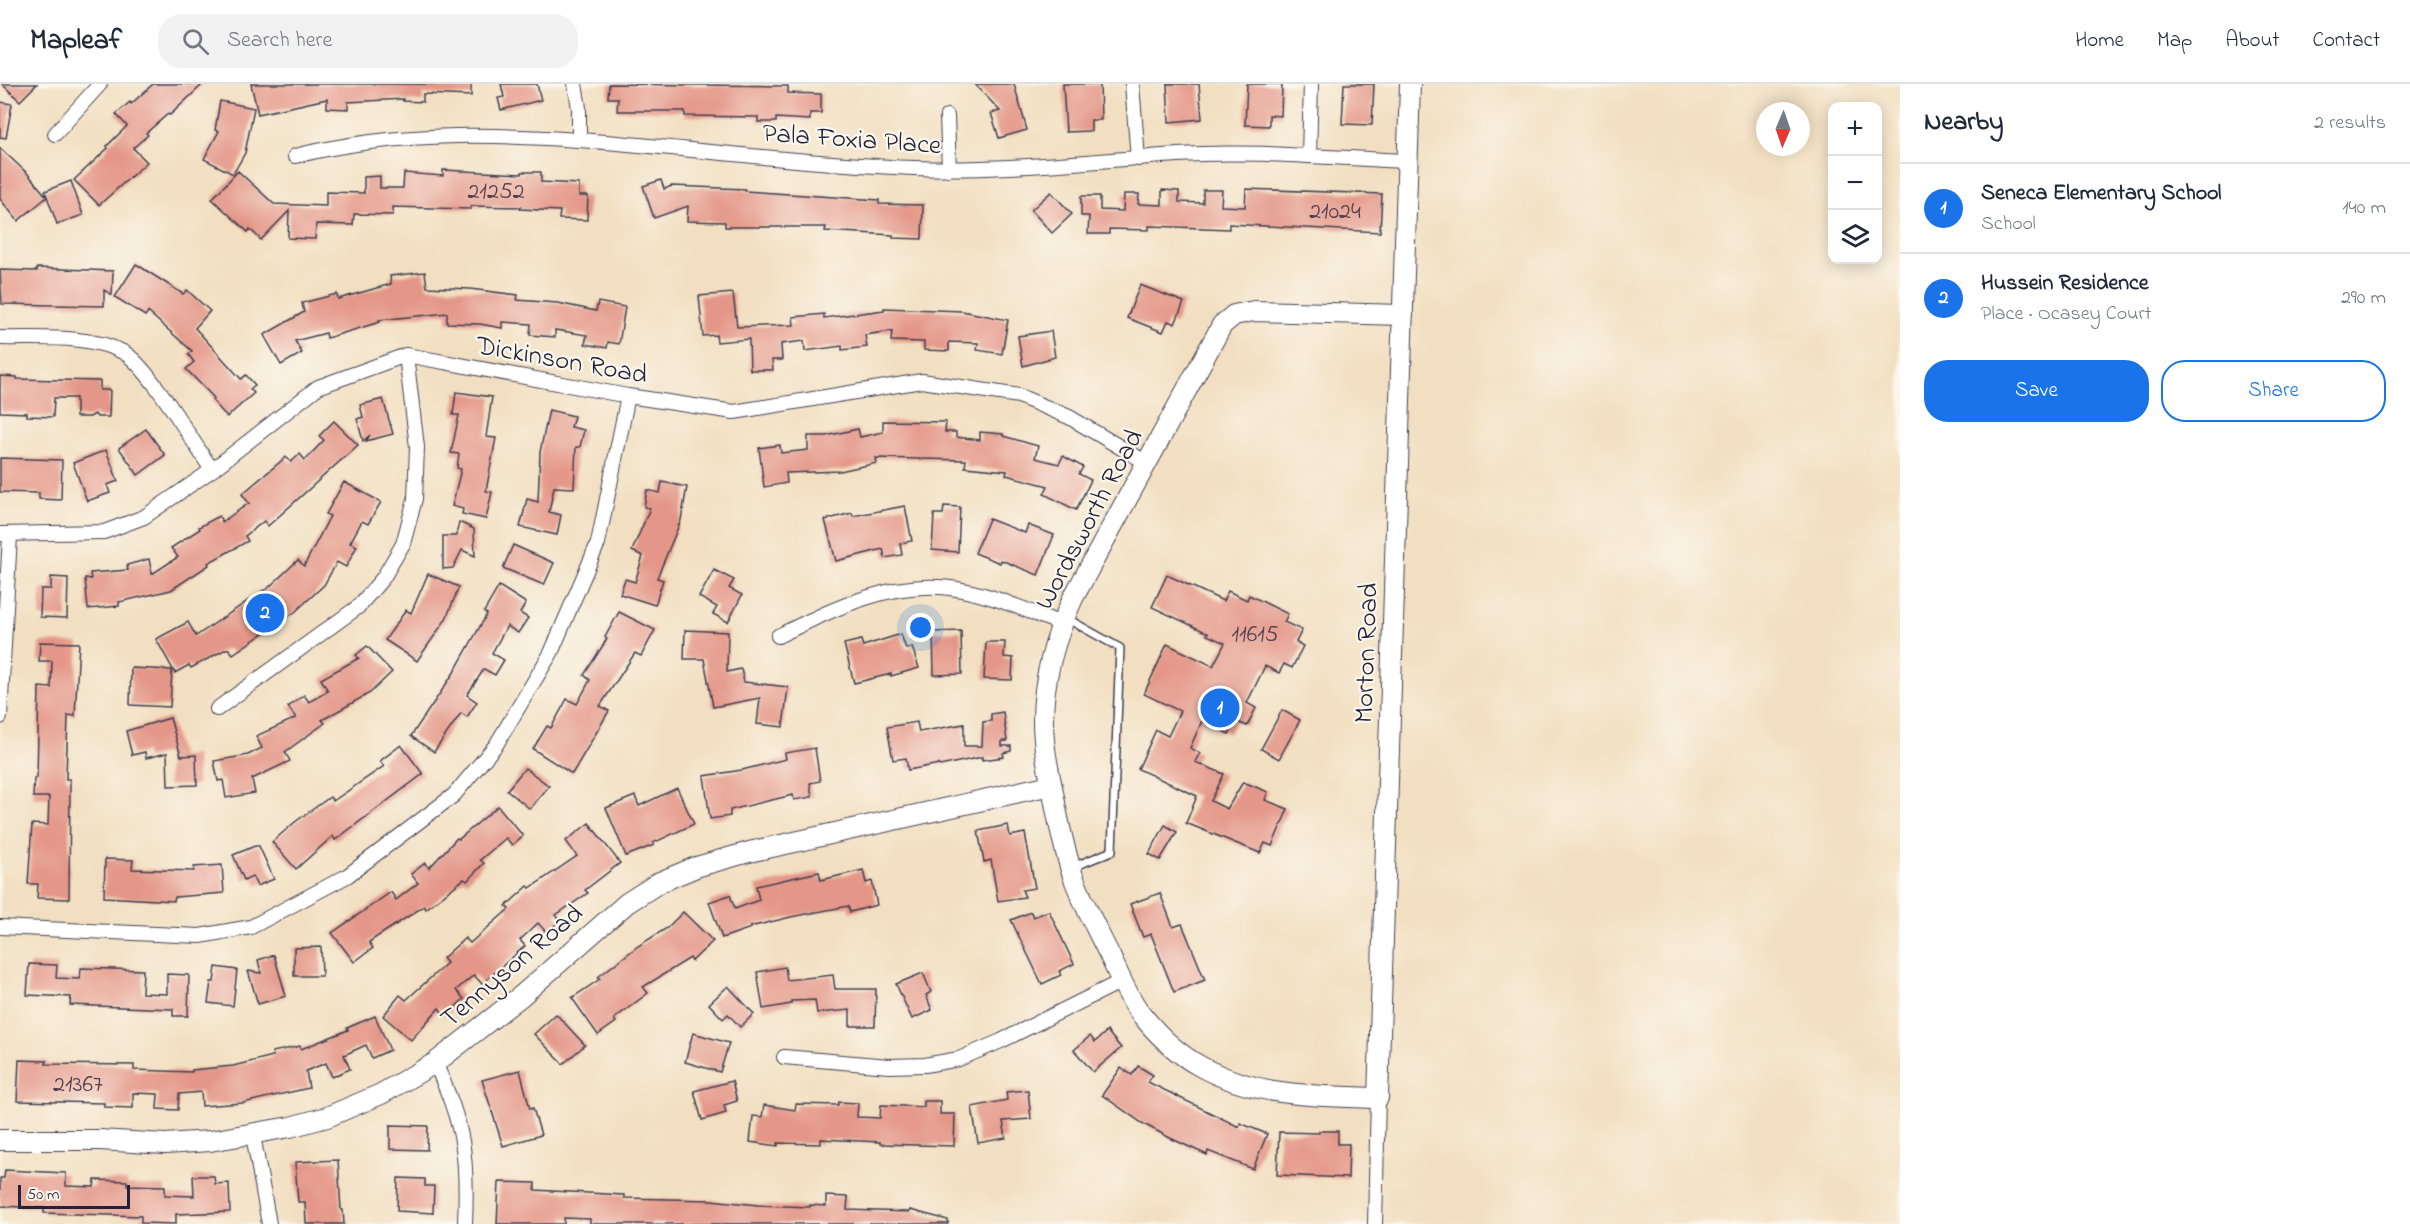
<!DOCTYPE html>
<meta charset="utf-8">
<style>
:root{--surface:#fff;--page:#f2f2f3;--text:#1f2937;--muted:#747a83;--line:#e0e1e3;--accent:#1a73e8}
body{margin:0;font-family:"Indie Flower",sans-serif;background:var(--page);color:var(--text)}
.controls{position:absolute;right:18px;top:18px;display:grid;overflow:hidden;border-radius:12px;box-shadow:0 3px 15px #0003}
.controls button{width:54px;height:54px;display:grid;place-items:center;padding:0;border:0;border-bottom:2px solid var(--line);background:var(--surface);color:var(--text);font:30px sans-serif}
.compass{position:absolute;left:1756px;top:18px;width:54px;height:54px;border-radius:50%;background:var(--surface);box-shadow:0 3px 15px #0003;rotate:182deg}
.scale{position:absolute;left:18px;bottom:15px;width:112px;box-sizing:border-box;padding-left:6px;border:3px solid #22223b;border-top:0;font-size:16px;line-height:21px;white-space:nowrap;color:#22223b;-webkit-text-stroke:4px #fbf7ec;paint-order:stroke}
.you{position:absolute;left:921px;top:544px;width:21px;height:21px;margin:-15px;border:4px solid #fff;border-radius:50%;background:#1a73e8;box-shadow:0 0 0 9px #1a73e833}
.badge{display:grid;place-items:center;width:39px;height:39px;border-radius:50%;background:var(--accent);color:#fff;font-size:20px;font-weight:700}
.pin{position:absolute;translate:-50% -50%;border:3px solid #fff;box-shadow:0 2px 6px #0006}
.list{margin:0;padding:0;list-style:none}
h2{display:flex;justify-content:space-between;align-items:center;height:78px;margin:0;padding:0 24px;font-size:26px}
h2 small{font-size:20px;font-weight:400;color:var(--muted)}
.list li{display:grid;grid-template-columns:39px 1fr auto;gap:18px;align-items:center;box-sizing:border-box;height:90px;padding:0 24px;border-top:2px solid var(--line)}
.list b{display:block;font-size:22px;white-space:nowrap}
.list p{margin:0;font-size:20px;white-space:nowrap;color:var(--muted)}
.list em{font-size:20px;font-style:normal;color:var(--muted)}
.actions{display:flex;gap:12px;padding:18px 24px}
.actions a{flex:1;padding:14px 0;border:2px solid var(--accent);border-radius:24px;text-align:center;font-size:21px;color:var(--accent)}
.actions .main{background:var(--accent);color:#fff}
.icon{flex:none;width:33px;height:33px;fill:none;stroke:currentColor;stroke-width:2;stroke-linecap:round;stroke-linejoin:round}
.map{position:relative;flex:none;width:1900px;height:1140px;overflow:hidden}
header{display:flex;align-items:center;gap:36px;box-sizing:border-box;height:84px;padding:0 30px;background:var(--surface);border-bottom:2px solid var(--line)}
header strong{font-size:28px}
nav{display:flex;gap:33px;margin-inline-start:auto;font-size:21px}
.search{width:420px;height:54px;background:var(--page);display:flex;align-items:center;gap:15px;box-sizing:border-box;padding:0 21px;border-radius:24px;color:var(--muted);font-size:22px}
main{display:flex}
aside{flex:1;background:var(--surface)}
.map>svg:first-child{display:block}
</style>
<header>
<strong>Mapleaf</strong>
<div class="search"><svg class="icon" aria-label="search" viewBox="0 0 24 24"><circle cx="10" cy="10" r="6"/><path d="M15 15l6 6"/></svg>Search here</div>
<nav><a>Home</a><a>Map</a><a>About</a><a>Contact</a></nav>
</header>
<main>
<div class="map">
<svg width="1900" height="1140" viewBox="0 0 1900 1140">
<rect width="100%" height="100%" fill="#fbf7ec"/>
<filter id="ink" filterUnits="userSpaceOnUse"><feTurbulence type="fractalNoise" baseFrequency=".0167" numOctaves="2"/><feDisplacementMap in="SourceGraphic" scale="12" xChannelSelector="R" yChannelSelector="G"/><feConvolveMatrix kernelMatrix="1 2 1 2 8 2 1 2 1" color-interpolation-filters="sRGB"/></filter>
<filter id="wash" filterUnits="userSpaceOnUse"><feTurbulence type="fractalNoise" baseFrequency=".008" numOctaves="4" result="noise"/><feDisplacementMap in="SourceGraphic" scale="24" xChannelSelector="R" yChannelSelector="G"/><feGaussianBlur stdDeviation="1.35" result="paint"/><feColorMatrix in="noise" values="0 0 0 0 0 0 0 0 0 0 0 0 0 0 0 0 0 1.4 0 .05"/><feComposite in="paint" operator="in"/></filter>
<g filter="url(#wash)">
<rect width="100%" height="100%" fill="#f2dfc1"/>
<g id="blocks">
<g fill="#e49788">
<polygon points="2,0 37,0 20,17"/>
<polygon points="153,0 203,0 170,31 168,30 146,49 148,51 133,64 147,78 99,121 74,96 108,64 107,62 127,42 116,30 130,18 131,20"/>
<polygon points="251,0 471,0 471,12 423,10 423,18 403,17 403,15 348,18 348,25 327,24 327,15 258,30"/>
<polygon points="501,0 537,0 541,16 501,26 498,14 504,13"/>
<polygon points="609,0 788,2 788,9 821,10 821,29 810,29 810,36 776,34 776,38 758,38 758,33 685,32 685,27 617,27 618,14 608,14"/>
<polygon points="975,0 1014,0 1027,46 999,54 991,29 1000,27"/>
<polygon points="1063,0 1100,0 1101,36 1091,36 1091,47 1066,48"/>
<polygon points="1167,0 1199,0 1202,35 1169,38"/>
<polygon points="1247,0 1282,0 1281,32 1269,31 1269,42 1245,41"/>
<polygon points="1344,0 1374,0 1372,41 1342,40"/>
<polygon points="220,17 254,24 245,69 233,90 204,75 219,47 215,46"/>
<polygon points="0,18 12,20 6,54 0,53"/>
<polygon points="0,64 28,90 47,113 18,137 0,115"/>
<polygon points="443,86 522,90 522,88 541,88 541,98 579,100 579,112 588,112 587,136 559,135 560,127 520,125 521,123 471,122 471,125 393,123 393,131 354,130 353,141 316,140 315,155 288,154 289,127 261,156 250,145 248,148 212,115 238,87 274,120 326,122 326,108 364,109 364,93 380,92 380,104 403,104 404,89 443,92"/>
<polygon points="661,96 664,105 672,102 745,105 745,107 879,116 879,120 923,121 922,155 893,154 893,151 825,147 826,143 725,143 725,138 687,137 688,122 654,134 643,102"/>
<polygon points="71,97 83,131 57,140 45,107"/>
<polygon points="1246,105 1382,110 1380,148 1229,140 1229,145 1149,142 1149,146 1109,145 1109,150 1088,150 1089,132 1081,132 1081,112 1100,112 1100,126 1123,127 1124,110 1139,110 1138,120 1162,121 1162,106 1179,107 1179,118 1203,119 1203,106 1222,106 1221,122 1245,123"/>
<polygon points="1051,108 1072,130 1052,149 1031,126"/>
<polygon points="136,180 183,210 187,206 210,227 195,244 241,295 246,291 255,301 250,305 254,309 227,333 212,316 214,314 186,285 194,278 188,270 192,267 148,228 145,232 115,213"/>
<polygon points="37,184 113,187 112,211 104,206 104,222 2,220 0,186 37,187"/>
<polygon points="425,188 427,203 470,205 518,211 517,216 558,219 596,227 598,218 625,223 619,260 608,258 607,264 585,260 587,251 555,246 555,253 530,251 531,240 502,238 502,244 480,240 447,239 447,229 379,236 380,238 327,254 326,249 295,257 302,269 281,281 264,251 304,228 302,219 337,210 338,215 391,200 390,192"/>
<polygon points="1140,201 1184,218 1175,240 1168,237 1163,248 1127,234"/>
<polygon points="733,209 737,243 794,241 793,233 824,230 824,234 884,226 884,224 962,227 1008,236 1002,270 977,266 978,259 949,258 949,267 924,266 924,258 891,257 892,247 865,251 867,263 842,266 842,262 805,267 804,257 781,260 782,276 772,276 773,286 750,286 749,255 717,258 716,251 703,252 699,212"/>
<polygon points="1051,247 1055,273 1023,282 1018,252"/>
<polygon points="0,292 17,293 17,295 100,297 100,306 110,306 109,333 97,333 95,330 90,333 76,333 76,314 54,314 53,333 27,332 27,329 0,328"/>
<polygon points="456,308 492,313 486,353 496,354 486,407 492,408 486,435 462,430 463,425 452,422 461,385 457,384 459,370 451,369 459,331 453,331"/>
<polygon points="383,315 393,350 366,357 370,351 363,357 357,335 363,333 360,321"/>
<polygon points="549,326 574,332 571,343 584,346 580,363 576,363 574,404 554,403 549,428 561,431 557,451 520,443 527,415 538,418 540,368"/>
<polygon points="334,337 358,361 268,442 264,437 245,452 248,457 208,479 209,481 171,506 119,518 119,522 88,525 85,494 91,495 90,489 128,486 127,481 149,475 152,490 178,473 171,464 200,445 199,443 219,432 222,438 249,419 242,410 286,373 291,378 300,370 305,376 324,356 319,352"/>
<polygon points="883,337 946,338 945,348 956,348 956,353 980,356 980,348 1003,350 1003,352 1038,362 1035,374 1059,380 1063,372 1083,383 1079,390 1091,396 1076,426 1044,410 1048,402 1006,391 1007,387 965,383 966,376 876,374 877,379 840,387 786,389 787,399 764,403 759,364 780,361 781,369 808,366 808,352 826,352 858,345 860,353 883,348"/>
<polygon points="146,345 165,371 138,391 119,364"/>
<polygon points="106,366 118,397 107,401 110,409 87,417 73,379"/>
<polygon points="0,374 62,376 61,416 39,415 39,409 0,408"/>
<polygon points="344,398 381,418 368,440 362,437 350,459 357,462 346,483 337,478 324,501 295,528 233,570 229,565 226,565 191,584 189,581 175,589 156,555 188,538 196,552 264,506 265,507 298,476 304,482 330,432 326,430"/>
<polygon points="662,398 687,403 681,436 657,494 663,496 655,521 620,510 625,495 635,498 643,472 632,467 650,424 644,423 647,406 660,409"/>
<polygon points="905,422 912,457 900,459 902,471 885,474 883,465 836,477 825,436 852,429 853,432"/>
<polygon points="944,422 960,423 958,468 932,466 934,430 943,430"/>
<polygon points="989,435 1025,449 1028,441 1054,451 1038,491 1001,476 1000,479 975,469"/>
<polygon points="459,438 474,445 475,472 462,466 453,484 443,485 443,452 456,452"/>
<polygon points="513,461 554,479 544,501 503,484"/>
<polygon points="714,486 734,496 729,504 742,511 728,538 713,530 717,523 699,513"/>
<polygon points="428,490 459,503 446,535 417,577 385,556 406,526 411,529"/>
<polygon points="1167,491 1223,517 1228,507 1247,516 1249,511 1288,530 1284,538 1302,546 1296,558 1303,562 1292,584 1284,580 1279,589 1265,582 1247,619 1256,624 1247,642 1235,637 1229,650 1202,637 1190,664 1200,669 1195,678 1224,690 1211,717 1227,725 1243,698 1268,708 1265,716 1288,725 1272,762 1265,759 1260,769 1186,739 1197,712 1138,685 1156,646 1168,652 1180,627 1144,610 1167,560 1213,582 1225,559 1207,551 1208,549 1152,523"/>
<polygon points="51,493 68,494 67,534 40,533 41,505 51,505"/>
<polygon points="499,502 526,519 520,529 528,534 518,549 507,542 492,569 504,576 495,591 484,585 467,611 477,618 467,633 461,629 434,668 411,652 453,590 487,530 484,528"/>
<polygon points="619,528 655,546 641,572 635,569 600,622 609,627 572,690 533,665 547,642 551,644 567,615 577,620 590,596 584,591 607,555 605,553"/>
<polygon points="685,546 728,548 727,588 741,585 744,598 788,603 783,643 757,640 760,614 713,623 704,575 684,575"/>
<polygon points="961,547 962,590 934,591 933,548"/>
<polygon points="901,550 906,565 912,563 919,584 891,592 891,590 854,599 844,560 861,556 863,562"/>
<polygon points="40,558 79,559 75,632 68,631 66,695 70,695 69,815 37,814 38,800 28,800 32,740 48,741 49,713 33,713 34,694 37,694 39,603 51,604 52,577 39,577"/>
<polygon points="986,558 1005,558 1004,573 1013,574 1012,596 984,595"/>
<polygon points="367,562 392,588 370,609 322,636 325,639 285,668 290,677 252,695 255,709 226,714 223,696 218,697 214,677 248,671 262,664 256,652 296,634 288,623 304,611 309,618 328,607 321,595 359,574 356,571"/>
<polygon points="131,584 172,586 170,623 130,621"/>
<polygon points="1282,626 1300,636 1279,675 1261,665"/>
<polygon points="1003,628 1007,657 1002,657 1002,662 1011,662 1011,667 1003,669 1004,673 982,676 982,673 940,682 939,680 908,686 906,674 893,676 887,643 917,638 919,648 964,640 964,662 982,662 983,638 991,637 991,630"/>
<polygon points="170,634 181,672 196,671 197,701 168,702 167,669 146,674 145,668 132,671 126,647"/>
<polygon points="401,661 423,690 335,756 333,752 296,785 272,758 295,738 330,713 333,717 384,682 380,677"/>
<polygon points="815,664 820,697 810,699 812,713 794,716 793,711 730,726 730,732 710,735 704,692 742,686 786,675 785,669"/>
<polygon points="525,684 549,702 530,725 507,706"/>
<polygon points="677,704 694,740 653,759 654,761 626,772 606,724 635,712 639,722"/>
<polygon points="498,722 523,752 512,761 506,754 480,776 484,779 467,797 464,795 426,825 424,822 369,858 373,864 354,878 332,849 391,808 396,816 418,799 411,790 425,779 429,784 457,754 459,755"/>
<polygon points="589,739 620,779 585,806 588,809 556,831 560,836 547,849 538,839 520,856 525,862 482,900 474,891 456,906 464,915 445,932 439,924 411,956 383,932 400,911 406,916 447,879 443,874 465,854 470,859 509,825 506,822 528,802 530,804 577,772 566,757"/>
<polygon points="1008,741 1010,752 1025,749 1035,804 1022,806 1025,813 998,817 991,776 984,778 978,747"/>
<polygon points="1165,741 1177,748 1160,776 1149,770"/>
<polygon points="255,762 259,762 274,795 257,802 252,792 244,796 233,771"/>
<polygon points="105,775 133,776 132,785 194,787 194,783 222,781 224,809 175,813 174,817 104,813"/>
<polygon points="863,786 866,799 872,797 877,821 850,828 848,822 791,833 750,843 751,844 722,854 709,818 730,811 735,825 759,816 756,802 819,788 821,796"/>
<polygon points="1160,809 1173,843 1182,840 1205,896 1174,908 1151,850 1143,853 1130,820"/>
<polygon points="1049,827 1074,880 1059,887 1061,891 1042,900 1011,836 1031,828 1033,833"/>
<polygon points="683,828 713,857 692,877 690,874 643,903 648,909 614,935 616,938 598,951 572,914 600,895 598,893 638,862 667,844"/>
<polygon points="321,863 322,892 294,892 294,864"/>
<polygon points="274,871 286,912 258,920 248,887 261,889 258,876"/>
<polygon points="29,880 57,881 56,894 80,895 81,884 143,886 142,909 167,910 167,890 189,891 188,932 173,932 173,925 70,921 71,913 27,911"/>
<polygon points="216,883 237,886 233,922 208,919 211,898 214,898"/>
<polygon points="785,883 787,896 833,891 835,905 876,905 875,942 850,942 850,926 817,929 815,916 791,917 791,920 763,925 757,888"/>
<polygon points="923,889 931,908 926,911 932,926 912,935 896,900"/>
<polygon points="728,902 754,930 740,943 728,930 723,935 709,920"/>
<polygon points="556,930 585,961 563,980 534,950"/>
<polygon points="375,932 390,966 372,974 366,961 344,971 350,985 332,993 326,979 306,987 309,1004 243,1019 202,1022 201,1008 179,1010 178,1026 157,1025 158,1010 133,1009 133,1024 104,1023 104,1019 17,1017 19,976 47,977 46,980 134,981 134,986 192,988 192,986 233,982 273,972 272,968 300,962 301,965 348,946 347,944"/>
<polygon points="1107,947 1121,964 1093,988 1074,966 1090,952 1095,958"/>
<polygon points="693,949 729,959 720,988 685,978"/>
<polygon points="1138,982 1153,991 1148,998 1239,1043 1240,1039 1267,1050 1253,1085 1208,1067 1207,1071 1170,1054 1142,1039 1102,1011 1121,984 1132,991"/>
<polygon points="520,986 530,1025 533,1024 541,1051 503,1062 482,996"/>
<polygon points="732,997 737,1017 724,1021 726,1029 702,1036 694,1007"/>
<polygon points="1028,1006 1031,1035 1003,1037 1006,1054 978,1059 972,1023 1007,1016 1006,1008"/>
<polygon points="924,1017 940,1017 940,1030 955,1030 954,1062 880,1060 880,1058 821,1055 821,1060 778,1059 778,1062 750,1058 753,1032 762,1033 764,1021 795,1026 796,1020 838,1021 839,1018 858,1019 857,1033 880,1034 881,1021 924,1023"/>
<polygon points="390,1041 428,1042 427,1066 390,1065"/>
<polygon points="1319,1047 1338,1047 1338,1060 1349,1060 1348,1094 1277,1091 1279,1048 1319,1049"/>
<polygon points="338,1076 341,1126 343,1126 344,1140 306,1140 305,1118 298,1118 295,1078"/>
<polygon points="5,1086 66,1089 66,1102 94,1103 95,1096 127,1097 127,1101 165,1102 165,1111 194,1112 193,1092 214,1092 215,1100 229,1099 230,1128 176,1130 176,1140 141,1139 141,1132 44,1129 44,1124 0,1122 0,1094 4,1094"/>
<polygon points="398,1094 425,1095 425,1102 434,1102 433,1129 397,1127"/>
<polygon points="499,1098 535,1099 535,1106 624,1111 624,1114 711,1116 758,1121 810,1123 810,1121 826,1122 826,1112 848,1113 847,1126 909,1128 910,1126 948,1136 948,1140 590,1140 590,1135 564,1134 564,1140 497,1140"/>
</g>
</g>
</g>
<g filter="url(#ink)">
<use href="#blocks" fill-opacity="0" stroke="#413e4f" stroke-width="1.5"/>
<g fill="none" stroke-linecap="round" stroke-linejoin="round">
<defs>
<polyline id="lane" points="1066,534 1120,564 1112,767 1073,783"/>
<g id="street">
<polyline points="575,0 579,24 579,56"/>
<polyline points="1132,0 1138,75"/>
<polyline points="947,32 949,85"/>
<polyline points="55,50 100,0"/>
<path d="M295 72C404 45 508 50 618 59 717 68 816 80 914 84 1002 87 1089 77 1177 71 1253 66 1331 74 1407 77"/>
<polyline points="1309,72 1311,0"/>
<path d="M0 254C39 255 87 250 123 268 147 280 195 361 212 386"/>
<polyline points="0,450 104,448 144,433 212,386 318,303 406,271 628,312 734,328 922,297 1019,312 1069,333 1147,379"/>
<path d="M778 552C833 525 894 494 957 505 993 511 1028 527 1061 540"/>
<polyline points="217,625 358,523 383,494 403,460 415,415 417,363 406,271"/>
<polyline points="0,633 10,451"/>
<polyline points="0,843 200,852 251,843 347,792 454,711 496,661 551,569 598,459 628,312"/>
<polyline points="784,973 889,982 925,981 959,975 1001,957 1122,897"/>
<path d="M435 979C464 1041 468 1072 465 1140"/>
<polyline points="253,1051 269,1140"/>
<polyline points="1375,1140 1378,1014"/>
</g>
<g id="secondary">
<path d="M1403 231 1254 227 1234 231 1222 241 1073 514C1056 551 1043 595 1043 636 1043 661 1048 684 1053 708 1058 736 1064 765 1073 792 1083 819 1096 844 1109 870 1118 889 1126 909 1138 926 1154 947 1175 968 1198 981 1254 1013 1316 1012 1378 1014L1410 0"/>
<polyline points="0,1056 100,1056 165,1060 210,1057 290,1043 327,1033 381,1010 435,979 521,912 627,819 660,798 696,783 749,768 1051,701"/>
</g>
</defs>
<use href="#lane" stroke="#413e4f" stroke-width="10"/>
<use href="#street" stroke="#413e4f" stroke-width="16"/>
<use href="#secondary" stroke="#413e4f" stroke-width="22"/>
<use href="#lane" stroke="#fff" stroke-width="7"/>
<use href="#street" stroke="#fff" stroke-width="14"/>
<use href="#secondary" stroke="#fff" stroke-width="20"/>
</g>
</g>
<g text-anchor="middle" stroke-width="4.5" stroke-linejoin="round" paint-order="stroke">
<g font-size="24" fill="#523f4e">
<text x="496" y="114">21252</text>
<text x="1335" y="134">21024</text>
<text x="1255" y="557">11615</text>
<text x="78" y="1007">21367</text>
</g>
<g font-size="27" fill="#22223b" stroke="#fbf7ec">
<text transform="translate(852 54) rotate(4)" y="9">Pala Foxia Place</text>
<text transform="translate(562 275) rotate(10)" y="9">Dickinson Road</text>
<text transform="translate(1088 435) rotate(-62)" y="9">Wordsworth Road</text>
<text transform="translate(1365 569) rotate(-88)" y="9">Morton Road</text>
<text transform="translate(511 881) rotate(-40)" y="9">Tennyson Road</text>
</g>
</g>
</svg>
<div class="controls">
<button>+</button>
<button>−</button>
<button><svg class="icon" aria-label="layers" viewBox="0 0 24 24"><path d="M12 4l9 5-9 5-9-5zM3 14l9 5 9-5"/></svg></button>
</div>
<svg class="compass" viewBox="-18 -18 36 36"><path d="M0-13l5 13h-10z" fill="#e53935"/><path d="M0 13l5-13h-10z" fill="#747a83"/></svg>
<div class="scale">50 m</div>
<div class="you"></div>
<div class="pin badge" style="left:1220px;top:624px">1</div>
<div class="pin badge" style="left:265px;top:529px">2</div>
</div>
<aside>
<h2>Nearby<small>2 results</small></h2>
<ul class="list">
<li><span class="badge">1</span><div><b>Seneca Elementary School</b><p>School</p></div><em>140 m</em></li>
<li><span class="badge">2</span><div><b>Hussein Residence</b><p>Place · Ocasey Court</p></div><em>290 m</em></li>
</ul>
<div class="actions"><a class="main">Save</a><a>Share</a></div>
</aside>
</main>
